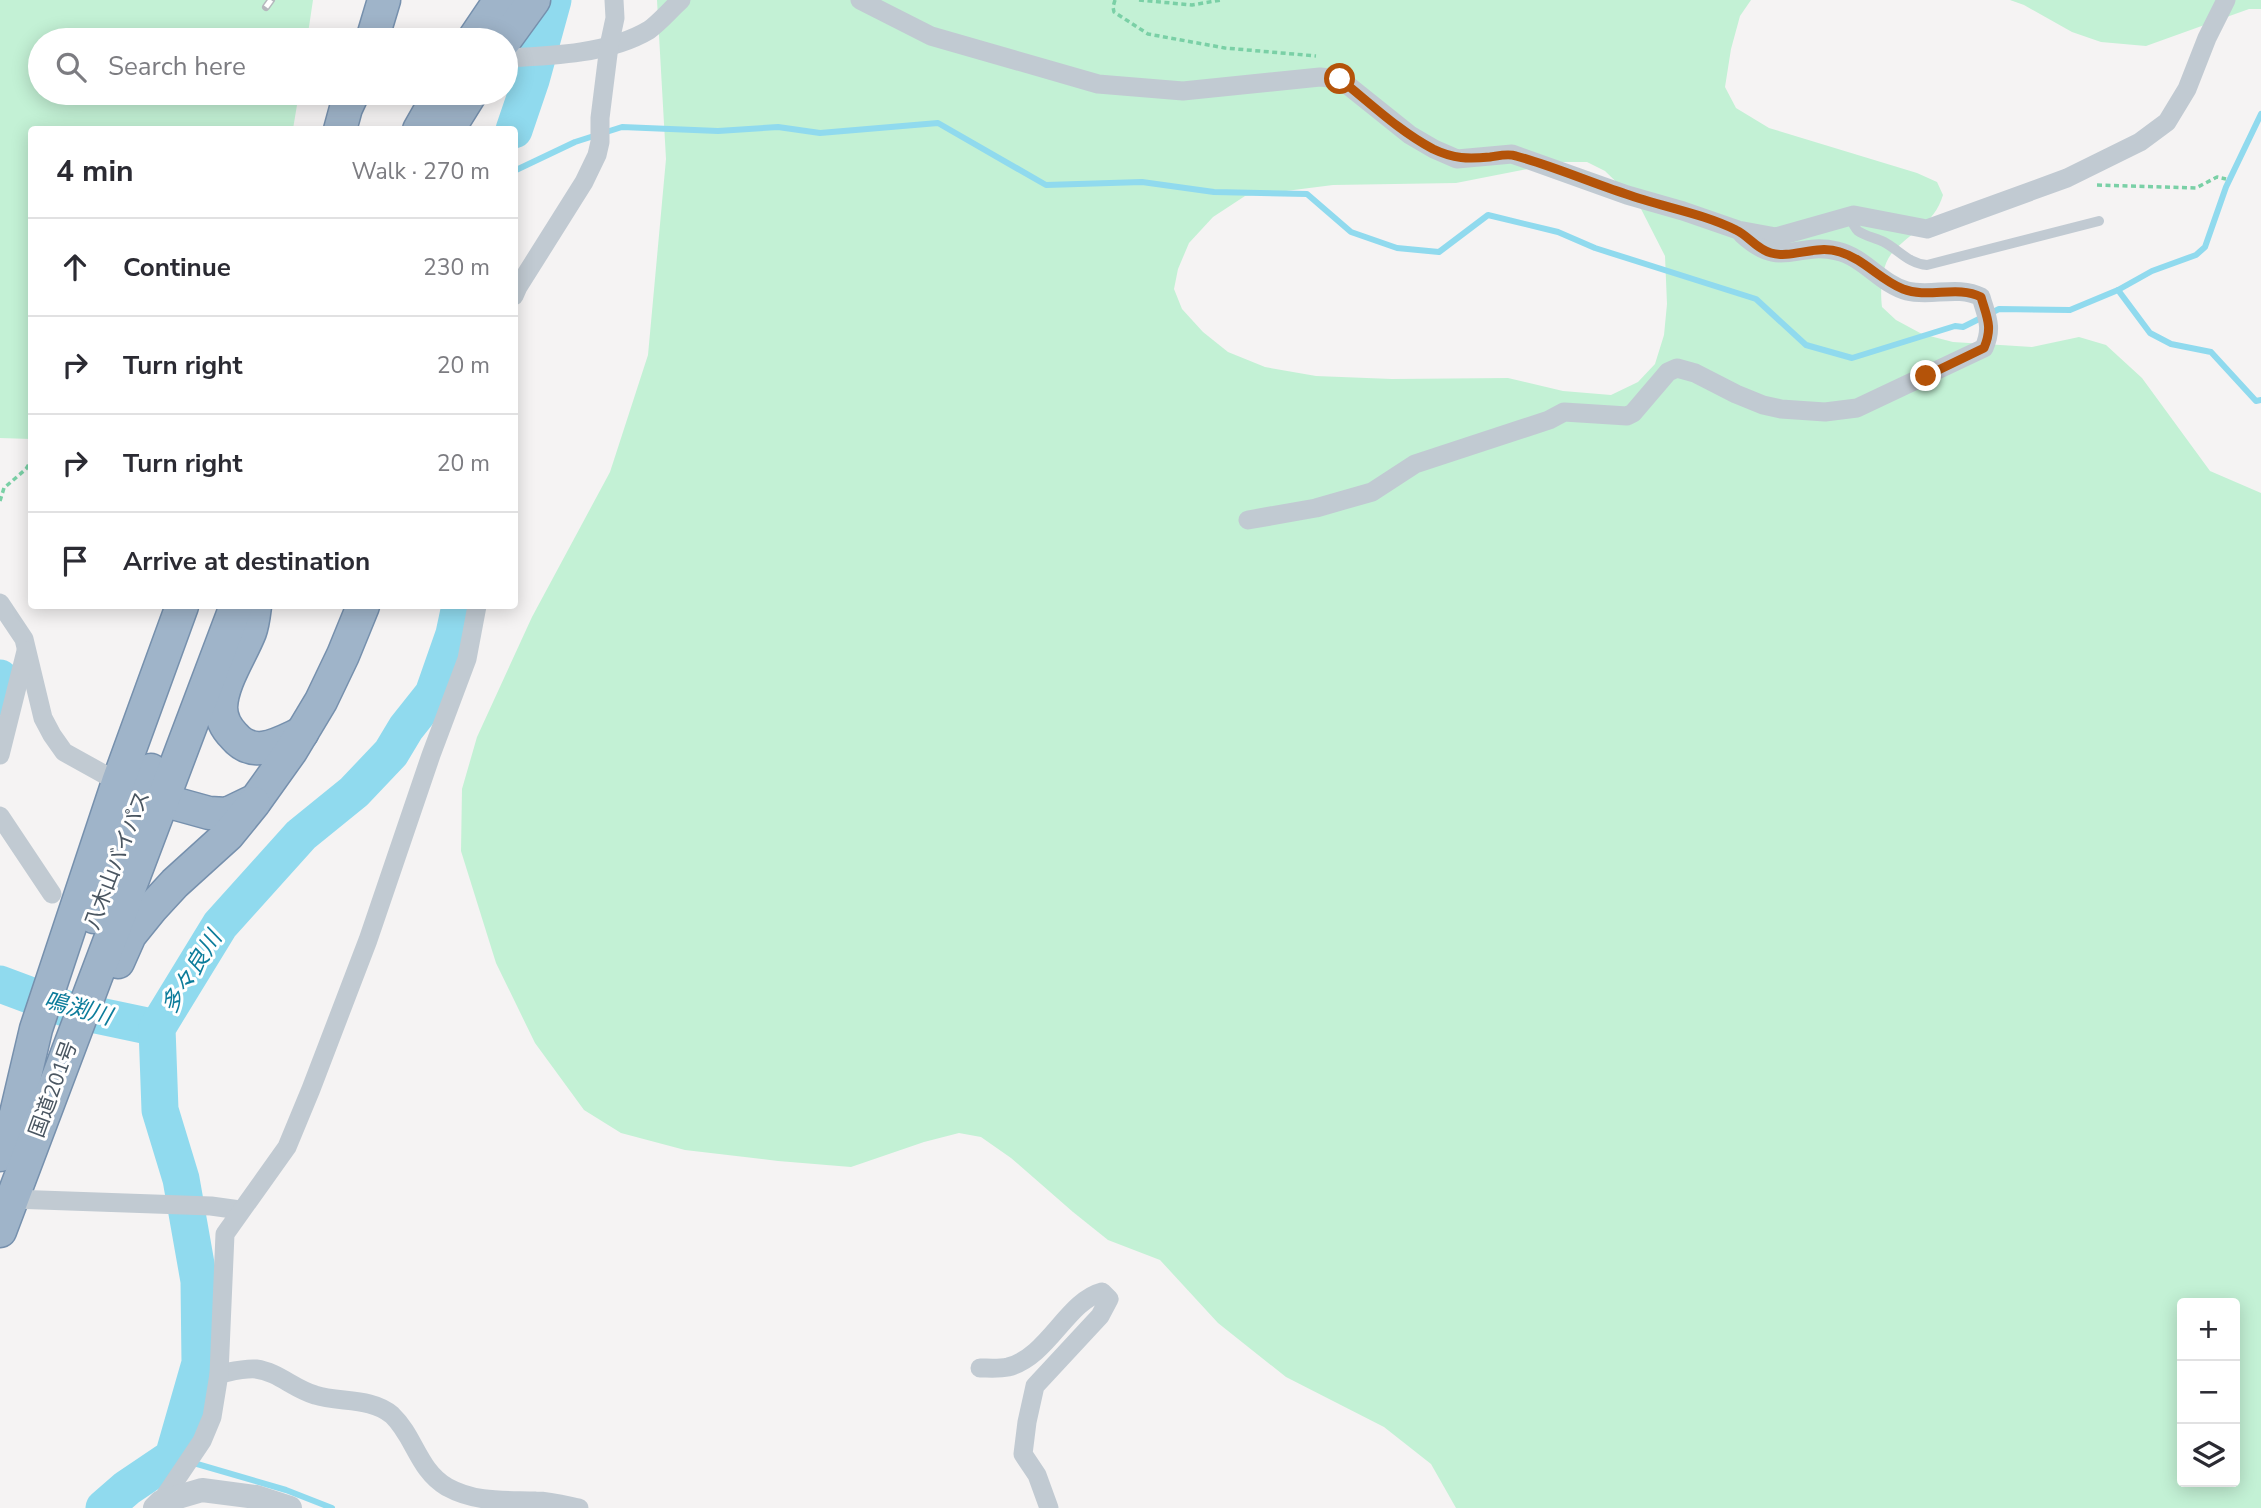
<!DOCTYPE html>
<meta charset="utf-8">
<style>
:root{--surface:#fff;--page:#f7f7f7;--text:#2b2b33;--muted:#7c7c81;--line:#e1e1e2}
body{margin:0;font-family:"Nunito Sans","Noto Sans JP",sans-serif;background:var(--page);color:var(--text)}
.controls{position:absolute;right:21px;bottom:21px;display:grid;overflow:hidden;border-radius:7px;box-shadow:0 4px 18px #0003}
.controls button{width:63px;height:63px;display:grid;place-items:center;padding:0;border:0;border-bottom:2px solid var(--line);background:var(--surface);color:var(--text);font:35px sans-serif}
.stop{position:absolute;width:21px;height:21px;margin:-16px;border:5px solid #b45309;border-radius:50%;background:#fff}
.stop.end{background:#b45309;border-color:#fff;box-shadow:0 2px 7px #0008}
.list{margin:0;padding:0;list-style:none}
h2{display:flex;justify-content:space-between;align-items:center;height:91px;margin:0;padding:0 28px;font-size:30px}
h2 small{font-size:23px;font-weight:400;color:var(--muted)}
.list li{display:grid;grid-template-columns:46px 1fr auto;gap:21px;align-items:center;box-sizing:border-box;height:98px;padding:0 28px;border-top:2px solid var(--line)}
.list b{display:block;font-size:26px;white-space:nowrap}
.list em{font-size:23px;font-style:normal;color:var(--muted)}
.icon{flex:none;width:38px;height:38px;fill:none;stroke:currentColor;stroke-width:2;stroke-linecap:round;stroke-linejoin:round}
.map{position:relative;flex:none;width:2261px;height:1508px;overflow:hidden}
.search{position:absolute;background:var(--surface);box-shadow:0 4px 18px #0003;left:28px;top:28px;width:490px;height:77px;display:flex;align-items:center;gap:18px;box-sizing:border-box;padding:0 24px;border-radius:38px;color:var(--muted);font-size:26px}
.panel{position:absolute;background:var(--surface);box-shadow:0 4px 18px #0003;left:28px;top:126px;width:490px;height:483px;border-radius:7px}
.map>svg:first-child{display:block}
</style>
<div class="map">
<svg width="2261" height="1508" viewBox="0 0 2261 1508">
<rect width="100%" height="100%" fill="#f5f3f3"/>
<g fill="#c3f1d5" fill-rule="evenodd">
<polygon points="0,0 313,0 307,40 40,40 40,93 299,93 293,129 32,130 31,439 0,438"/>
<path d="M657 0H1751L1740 16 1731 49 1725 87 1736 108 1769 128 1917 173 1937 182 1943 195C1934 225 1910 232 1892 253 1881 266 1880 291 1882 307L1896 320 1922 334 1953 342 2032 347 2079 337 2106 345 2142 378 2210 471 2261 493V1508H1456L1431 1464 1384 1427 1286 1377 1218 1323 1160 1260 1108 1240 1073 1212 1011 1158 981 1137 959 1133 924 1142 851 1167 778 1161 685 1150 621 1133 584 1110 535 1043 496 963 461 851 462 789 477 737 532 617 610 472 648 355 666 159ZM1563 162H1587L1605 171 1638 203 1665 256 1667 304 1664 335 1655 364 1638 382 1611 395 1563 391 1508 378 1392 379 1316 376 1265 367 1228 352 1203 332 1182 309 1174 289 1178 269 1189 243 1213 217 1245 196 1333 185 1456 183ZM2182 1303H2235V1482H2182Z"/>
<polygon points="2010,0 2261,0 2261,9 2249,9 2146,46 2101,42 2072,32 2024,5"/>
</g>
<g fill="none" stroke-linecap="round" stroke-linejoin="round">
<g stroke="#90daee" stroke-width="6">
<polyline points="514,171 575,142 622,127 718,131 778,127 820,133 938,123 1046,185 1142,182 1214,192 1307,194 1351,232 1397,248 1439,252 1488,215 1558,232 1595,248 1756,299 1806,345 1852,358 1955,326 1963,327 1999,309 2070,310 2118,290 2150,333 2171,344 2211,352 2256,401 2261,400"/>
<polyline points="2118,290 2152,271 2196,255 2205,247 2226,187 2261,114"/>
<polyline points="173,1457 286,1490 332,1508"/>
</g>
<g stroke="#90daee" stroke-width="37">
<polyline points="514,130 531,80 553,0"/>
<polyline points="0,678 3,692 0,697"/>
<polyline points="0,984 67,1009 157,1028"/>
<polyline points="104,1508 127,1488 173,1457 200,1363 199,1281 181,1179 160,1110 157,1028 220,925 301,835 354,792 391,753 406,728 433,694 454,634 460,606"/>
</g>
<defs>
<g id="trunk">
<polyline points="372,40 384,0"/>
<polyline points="473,40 500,0"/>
<polyline points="505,40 534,0"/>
<polyline points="340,130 346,108 353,93"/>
<polyline points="419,130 440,93"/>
<polyline points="448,130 471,93"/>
<path d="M255 606C254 614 253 624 250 632 241 655 222 682 221 707 221 719 226 728 234 736 254 760 280 743 302 733"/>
<polyline points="142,792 162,800 209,813 227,814 256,800 291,751 321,701 343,655 363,606"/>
<polyline points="94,917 151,770"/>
<polyline points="118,962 130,935 151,909 175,883 228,835 254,803"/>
<polyline points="0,1155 16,1114 36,1029 118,782 182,606"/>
<polyline points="0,1231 236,606"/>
</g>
</defs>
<use href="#trunk" stroke="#7690ad" stroke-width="35"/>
<g stroke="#7ad0a6" stroke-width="3.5" stroke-dasharray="5 3.5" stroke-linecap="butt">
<polyline points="1115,0 1113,7 1114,12 1148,34 1225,48 1316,56"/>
<polyline points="1139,0 1192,5 1221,0"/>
<polyline points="2097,185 2196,188 2217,177 2226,179"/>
<polyline points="0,501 4,488 26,469 32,459"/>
</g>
<path stroke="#c1cad2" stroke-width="10" d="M1850 217C1852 222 1854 227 1858 231 1865 236 1876 238 1884 242 1899 250 1909 264 1927 265L2099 221"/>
<g stroke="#c1cad2" stroke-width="19">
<polyline points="860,0 931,36 1098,84 1183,91 1320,77 1340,79 1410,135 1434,149 1457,159 1512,154 1627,195 1683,211 1738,230 1776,237 1854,215 1927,229 2067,178 2140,142 2167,122 2187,89 2207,38 2226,0"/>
<path d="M506 58C551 56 609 54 649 30 660 22 671 9 681 0"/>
<polyline points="514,296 518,287 584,182 597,155 600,142 600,118 609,46 615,18 614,0"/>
<path d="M1248 520 1316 508 1372 492 1415 464 1549 420 1564 412 1627 416 1633 413 1668 372 1677 368 1695 373 1736 394 1763 405 1781 409 1825 412 1857 408 1984 348C1993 327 1987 318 1981 297 1958 285 1931 297 1907 291 1881 284 1864 257 1837 251 1795 241 1782 271 1742 234"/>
<polyline points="0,603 24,639 43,718 52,735 64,752 118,782"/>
<polyline points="0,755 26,651"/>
<polyline points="0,816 52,894"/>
<polyline points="4,1196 12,1199 211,1206 240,1210"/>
<path d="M980 1368C988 1368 999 1369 1008 1367 1048 1357 1067 1301 1102 1292L1109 1299 1100 1316 1035 1386 1027 1422 1023 1454 1037 1475 1049 1508"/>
<path d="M219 1374C230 1372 244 1368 256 1369 278 1372 294 1389 315 1395 339 1403 371 1397 392 1415 415 1437 418 1470 447 1487 476 1503 505 1500 536 1501 550 1501 565 1505 579 1508"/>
<polyline points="161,1502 202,1441 212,1417 219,1374 225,1234 287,1147 311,1089 368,940 431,755 467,659 477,606"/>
</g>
<polyline stroke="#c1cad2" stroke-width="24" points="155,1508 161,1502 202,1490 256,1497 290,1508"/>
<use href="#trunk" stroke="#9fb4c9" stroke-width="32"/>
<defs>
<polyline id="rail" points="266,7 271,0"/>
</defs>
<use href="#rail" stroke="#b5b8bd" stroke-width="8"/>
<use href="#rail" stroke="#fff" stroke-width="5" stroke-dasharray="16" stroke-linecap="butt"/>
</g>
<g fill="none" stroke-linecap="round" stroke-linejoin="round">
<path stroke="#b45309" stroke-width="9" d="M1340 79C1370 103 1399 131 1433 149 1454 159 1468 159 1490 157 1498 156 1508 153 1516 156 1553 166 1589 182 1626 194 1662 207 1702 213 1736 230 1749 236 1756 249 1771 253 1792 259 1816 244 1840 252 1864 259 1880 280 1903 289 1928 299 1957 285 1981 297 1987 318 1993 327 1984 348L1926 376"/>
</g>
<g text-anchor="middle" stroke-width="6" stroke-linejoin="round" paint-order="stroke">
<g font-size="21" fill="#4a5661" stroke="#fff">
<text transform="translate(117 860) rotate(-69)" y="7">八木山バイパス</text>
<text transform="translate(53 1089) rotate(-70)" y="7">国道201号</text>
</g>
<g font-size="23" font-style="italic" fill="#0c7c9b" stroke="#fff">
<text transform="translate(191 972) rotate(-58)" y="8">多々良川</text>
<text transform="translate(78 1008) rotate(15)" y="8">鳴渕川</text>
</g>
</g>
</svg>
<div class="controls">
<button>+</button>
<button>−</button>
<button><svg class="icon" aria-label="layers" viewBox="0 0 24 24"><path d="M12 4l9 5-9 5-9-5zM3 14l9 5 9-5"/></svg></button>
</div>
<div class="stop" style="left:1340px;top:79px"></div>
<div class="stop end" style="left:1926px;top:376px"></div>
<div class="search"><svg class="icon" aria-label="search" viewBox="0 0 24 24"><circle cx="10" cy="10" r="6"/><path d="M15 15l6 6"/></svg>Search here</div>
<section class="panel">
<h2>4 min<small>Walk · 270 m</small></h2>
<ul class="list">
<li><svg class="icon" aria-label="ahead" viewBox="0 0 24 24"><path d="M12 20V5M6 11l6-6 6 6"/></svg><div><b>Continue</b></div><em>230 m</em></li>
<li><svg class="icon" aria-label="right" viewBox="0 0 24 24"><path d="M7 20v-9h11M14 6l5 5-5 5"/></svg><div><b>Turn right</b></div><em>20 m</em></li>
<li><svg class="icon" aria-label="right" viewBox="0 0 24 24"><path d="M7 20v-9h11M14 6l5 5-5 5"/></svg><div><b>Turn right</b></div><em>20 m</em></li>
<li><svg class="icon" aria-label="arrive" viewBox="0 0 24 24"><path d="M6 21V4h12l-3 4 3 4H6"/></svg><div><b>Arrive at destination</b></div></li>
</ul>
</section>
</div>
